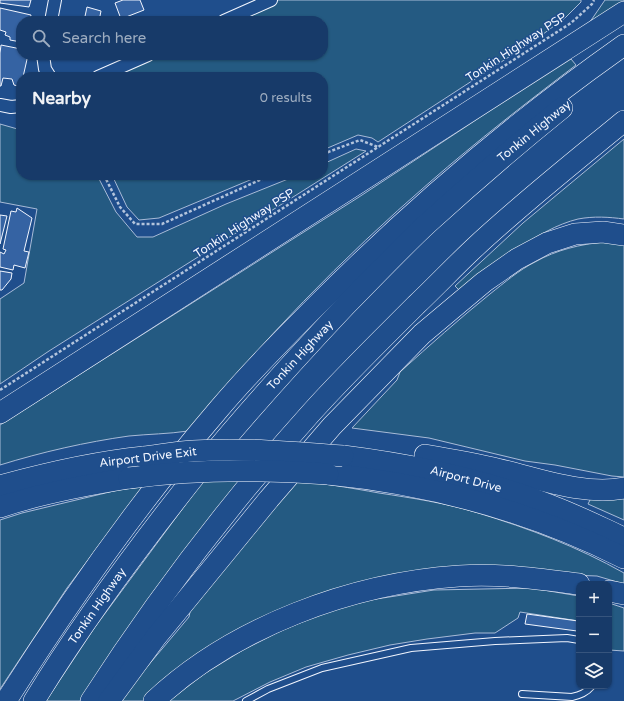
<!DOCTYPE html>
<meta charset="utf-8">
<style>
:root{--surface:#173a69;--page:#20416f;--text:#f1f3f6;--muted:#9eadc0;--line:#36547d}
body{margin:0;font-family:"Varela Round",sans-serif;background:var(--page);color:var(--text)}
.controls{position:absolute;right:12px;bottom:12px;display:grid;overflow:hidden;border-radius:8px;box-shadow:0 1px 3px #0004}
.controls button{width:36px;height:36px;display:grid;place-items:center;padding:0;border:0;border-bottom:1px solid var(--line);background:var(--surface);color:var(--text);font:20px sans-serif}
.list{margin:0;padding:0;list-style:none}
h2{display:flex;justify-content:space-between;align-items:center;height:52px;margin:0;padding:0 16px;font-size:17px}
h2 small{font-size:13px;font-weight:400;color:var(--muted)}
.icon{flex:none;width:22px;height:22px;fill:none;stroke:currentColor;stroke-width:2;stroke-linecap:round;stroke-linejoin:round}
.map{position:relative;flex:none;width:624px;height:701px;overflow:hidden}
.search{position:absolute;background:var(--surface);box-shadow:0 1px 3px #0004;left:16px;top:16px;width:312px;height:44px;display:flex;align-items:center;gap:10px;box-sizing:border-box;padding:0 14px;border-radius:16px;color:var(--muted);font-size:15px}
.panel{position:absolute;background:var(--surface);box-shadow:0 1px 3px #0004;left:16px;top:72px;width:312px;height:108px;border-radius:16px}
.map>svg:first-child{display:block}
</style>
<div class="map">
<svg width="624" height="701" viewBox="0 0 624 701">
<rect width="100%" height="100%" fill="#1f4e8c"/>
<g fill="#245a82" stroke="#a8bbd7">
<polygon points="271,0 581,0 581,2 565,18 535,40 378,142 372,138 358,135 323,150 323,77 98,77 148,55 323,55 323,21 224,21"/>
<polygon points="605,0 624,0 624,5 583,32"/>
<path d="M571 59 576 65C526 103 477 141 430 182 342 258 261 342 188 431 168 434 149 434 129 436 86 442 42 452 0 465V425L359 197 479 118Z"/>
<polygon points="0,124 21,130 21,175 97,175 116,212 137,237 153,237 226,204 298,175 323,175 323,164 356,149 366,151 49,351 0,384 0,299 24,283 37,209 0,202"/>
<path d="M624 139V219C609 217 594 216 578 219 537 229 494 267 461 292L455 286 523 223Z"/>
<polygon points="112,175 262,175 159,218 139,220 127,207"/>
<path d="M605 242 624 243V477L612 476 555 465 525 461 429 438 352 428 397 380 400 372C430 345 459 319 490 294 504 283 519 270 535 262 556 250 581 244 605 242Z"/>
<polygon points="241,480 113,650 80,701 46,701 95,627 203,481"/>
<path d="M295 481C323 483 351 488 379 493 412 498 446 503 478 513 528 528 578 547 624 573V584L597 576 570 575 375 579 144 701H120L135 681 189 617 191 607Z"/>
<polygon points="143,487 67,588 0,689 0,520 22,513 118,490"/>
<polygon points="591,498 624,498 624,520 588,504"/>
<polygon points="531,588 579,596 579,621 520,612 518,618 495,633 475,633 427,639 390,645 348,655 306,667 270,682 233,701 169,701 204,674 243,650 283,630 329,611 370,600 434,590"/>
<polygon points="609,603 624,608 624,651 609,650"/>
</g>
<g fill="#3563a3" stroke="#f2f6ff">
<polygon points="0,0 31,0 29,7 0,3"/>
<polygon points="123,0 140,0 144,10 121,19 115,3"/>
<polygon points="87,7 101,11 99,21 84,21"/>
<polygon points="0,8 31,15 30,21 21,21 21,42 10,40 10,37 5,35 6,32 0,30"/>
<polygon points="1,45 21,49 21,55 28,55 23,77 21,77 21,83 18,86 14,85 12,79 3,78 1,86 0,86 0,53"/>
<polygon points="17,208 32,218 24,251 29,252 25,268 14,265 13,270 0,267 0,252 4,254 6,250 3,249 11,211 16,212"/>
<polygon points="0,215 7,216 0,244"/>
<polygon points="0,271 12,273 11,279 2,290 0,290"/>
<polygon points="527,614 578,621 577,631 525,624"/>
</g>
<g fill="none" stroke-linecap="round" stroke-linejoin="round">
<defs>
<g id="service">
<path d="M522 694 572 697C580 695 586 693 592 686"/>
<polyline points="246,701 268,689 322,668 411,648 495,641 567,638 579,640"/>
</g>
<g id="minor">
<polyline points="51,21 55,0"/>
<polyline points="224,21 271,0"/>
<polyline points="43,55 45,69 50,77"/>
<polyline points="98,77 148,55"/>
<polyline points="0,105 11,107 21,106"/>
</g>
<g id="motorway">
<polyline points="0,413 624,12"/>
<path d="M425 455C449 459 473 463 497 469 537 478 584 496 624 488"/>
<path d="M343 456C414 465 485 479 552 506 576 515 600 527 624 538"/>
<path d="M328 474C430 484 532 512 624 558"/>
<path d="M0 486C47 473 95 462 144 457"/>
<path d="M0 507C42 493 86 485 129 478"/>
<polyline points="609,591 624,594"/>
<path d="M6 701C70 600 140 501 218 410 250 372 286 336 321 301 415 207 516 121 624 45"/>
<path d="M34 701C84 619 142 542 202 467 248 411 296 358 346 305 373 278 400 249 428 223 472 183 516 145 562 108"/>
<path d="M91 701C156 600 230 503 310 414 344 376 380 341 416 305 435 287 453 268 472 250 521 204 573 163 624 121"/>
<polyline points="109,701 156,637 269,499 332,426 422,334 484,282 517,259 547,243 575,234 603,232 624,235"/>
<path d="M154 701C233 627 352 583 459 576 499 573 539 579 579 584"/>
</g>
</defs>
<use href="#service" stroke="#f2f6ff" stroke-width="8"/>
<use href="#minor" stroke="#f2f6ff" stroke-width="14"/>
<use href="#motorway" stroke="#f2f6ff" stroke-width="22"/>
<g stroke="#b3c4dc" stroke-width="2.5" stroke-dasharray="3 2" stroke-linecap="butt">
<polyline points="323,154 360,140 378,147"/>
<polyline points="104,175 120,207 135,224 162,224 271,175"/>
<polyline points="0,390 571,23 592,4 594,0"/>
</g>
<use href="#service" stroke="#1f4e8c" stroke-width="6"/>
<use href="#minor" stroke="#1f4e8c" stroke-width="12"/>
<use href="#motorway" stroke="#1f4e8c" stroke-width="21"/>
<defs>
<g id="motorway-bridge">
<path d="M144 457C160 455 177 452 193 451 243 448 293 452 343 456"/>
<path d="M129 478C195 469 261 469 328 474"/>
</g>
</defs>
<use href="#motorway-bridge" stroke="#f2f6ff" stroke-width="22" stroke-linecap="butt"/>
<use href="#motorway-bridge" stroke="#1f4e8c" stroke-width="21"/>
</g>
<g text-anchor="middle" stroke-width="3" stroke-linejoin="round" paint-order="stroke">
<g font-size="12" fill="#f2f6ff" stroke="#1f4e8c">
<text transform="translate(516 47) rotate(-33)" y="4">Tonkin Highway PSP</text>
<text transform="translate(534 131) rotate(-39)" y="4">Tonkin Highway</text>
<text transform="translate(244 223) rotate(-33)" y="4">Tonkin Highway PSP</text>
<text transform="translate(300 355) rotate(-47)" y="4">Tonkin Highway</text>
<text transform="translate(148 457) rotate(-7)" y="4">Airport Drive Exit</text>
<text transform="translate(466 479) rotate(15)" y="4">Airport Drive</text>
<text transform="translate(97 606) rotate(-55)" y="4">Tonkin Highway</text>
</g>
</g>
</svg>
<div class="controls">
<button>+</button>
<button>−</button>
<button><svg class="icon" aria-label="layers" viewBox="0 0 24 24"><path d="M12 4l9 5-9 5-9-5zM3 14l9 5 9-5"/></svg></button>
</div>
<div class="search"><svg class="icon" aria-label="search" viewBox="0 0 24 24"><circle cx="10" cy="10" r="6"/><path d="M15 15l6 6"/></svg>Search here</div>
<section class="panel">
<h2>Nearby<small>0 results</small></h2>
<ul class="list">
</ul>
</section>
</div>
